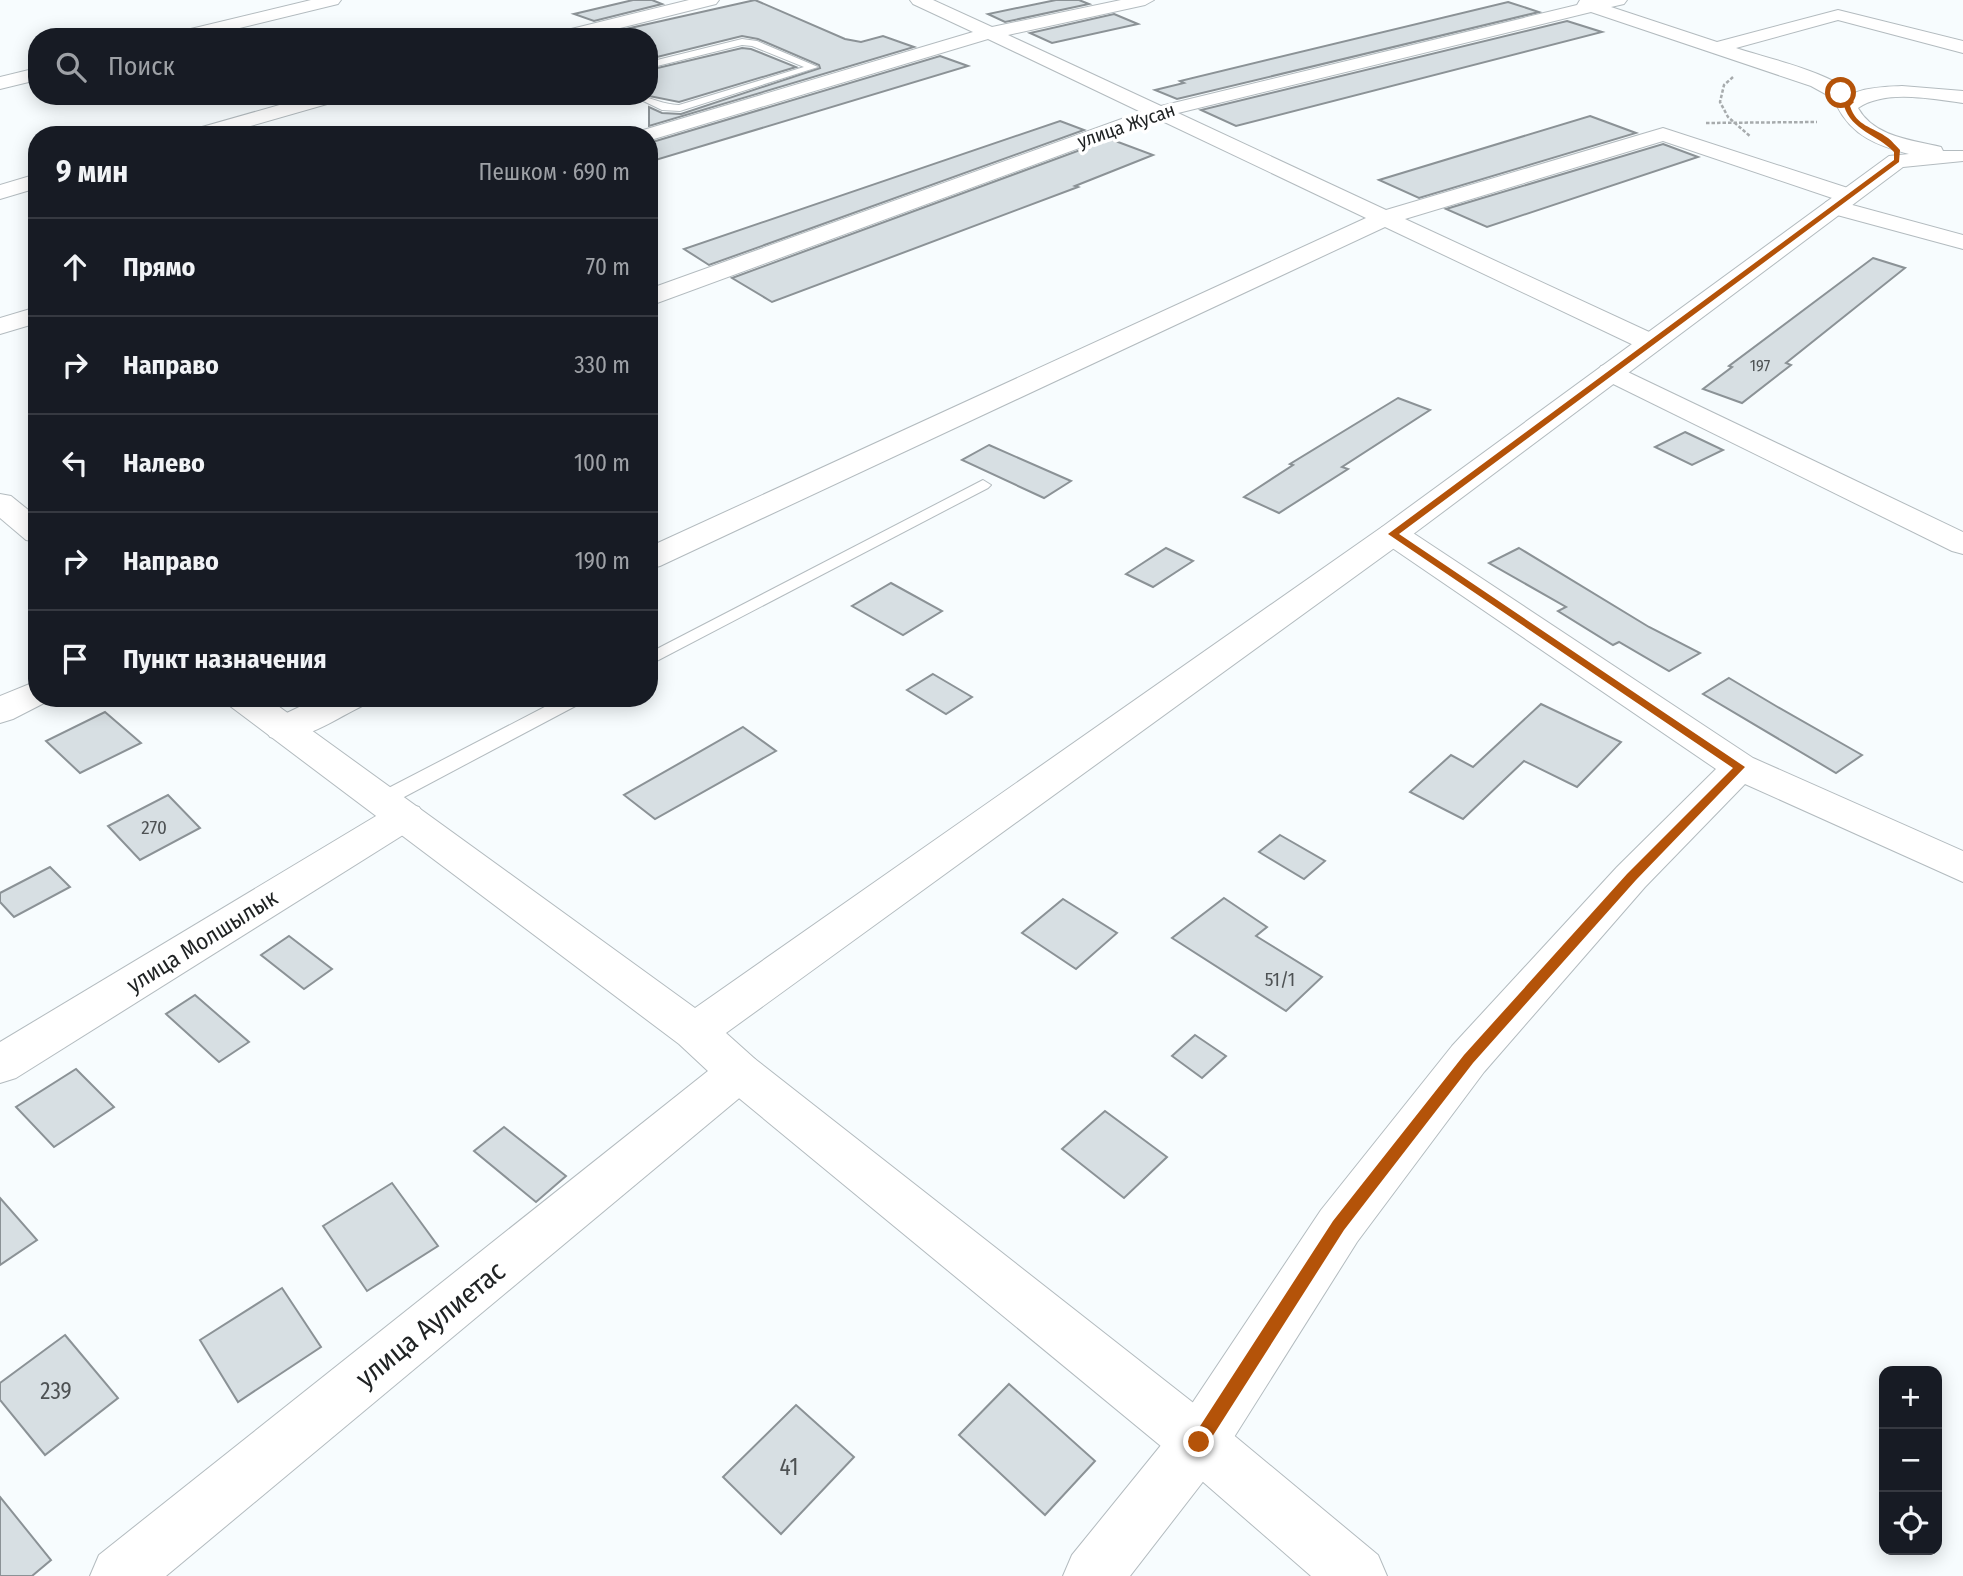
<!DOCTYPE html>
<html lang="ru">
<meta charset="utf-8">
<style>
:root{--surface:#171b24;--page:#20242c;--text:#f1f3f6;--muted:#9ea1a6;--line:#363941}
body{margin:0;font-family:"Fira Sans Condensed",sans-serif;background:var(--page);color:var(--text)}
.controls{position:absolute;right:21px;bottom:21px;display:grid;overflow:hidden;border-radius:14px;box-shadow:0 4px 18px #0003}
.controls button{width:63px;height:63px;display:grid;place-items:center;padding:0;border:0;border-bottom:2px solid var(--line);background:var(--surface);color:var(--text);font:35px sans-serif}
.stop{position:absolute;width:21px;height:21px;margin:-16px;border:5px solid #b45309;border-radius:50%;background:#fff}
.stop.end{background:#b45309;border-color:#fff;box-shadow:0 2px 7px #0008}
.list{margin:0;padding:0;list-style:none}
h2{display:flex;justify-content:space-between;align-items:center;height:91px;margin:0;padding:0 28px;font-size:30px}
h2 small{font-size:23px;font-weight:400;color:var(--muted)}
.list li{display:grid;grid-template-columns:46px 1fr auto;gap:21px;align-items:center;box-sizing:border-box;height:98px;padding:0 28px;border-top:2px solid var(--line)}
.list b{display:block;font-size:26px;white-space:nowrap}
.list em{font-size:23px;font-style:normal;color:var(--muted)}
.icon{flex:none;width:38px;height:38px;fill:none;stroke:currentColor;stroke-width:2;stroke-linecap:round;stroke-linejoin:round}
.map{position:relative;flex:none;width:1963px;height:1576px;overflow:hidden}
.search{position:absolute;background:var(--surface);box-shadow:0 4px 18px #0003;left:28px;top:28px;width:630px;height:77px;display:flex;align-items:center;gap:18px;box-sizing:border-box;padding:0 24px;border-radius:28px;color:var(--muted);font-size:26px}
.panel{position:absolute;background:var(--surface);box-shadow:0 4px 18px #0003;left:28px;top:126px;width:630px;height:581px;border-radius:28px}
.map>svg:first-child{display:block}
</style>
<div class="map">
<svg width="1963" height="1576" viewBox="0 0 1963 1576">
<rect width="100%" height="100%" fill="#f7fcfe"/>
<g fill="#d7dfe3" stroke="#8b9296" stroke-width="2">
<polygon points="633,0 652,0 662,4 594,21 574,14"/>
<polygon points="755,0 845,39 861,42 883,36 914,47 649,126 649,107 662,113 681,114 820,68 819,65 758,39 742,36 649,59 649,37 639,37 621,30"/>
<polygon points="1056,0 1079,0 1089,4 1005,22 988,14"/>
<polygon points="1508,2 1539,12 1177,99 1155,90 1184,83 1180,81"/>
<polygon points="1114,14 1138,24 1052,43 1030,33"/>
<polygon points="1567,21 1602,32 1236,126 1201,110"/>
<polygon points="742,48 751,49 796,67 679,102 649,96 649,70"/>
<polygon points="940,56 968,66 649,162 649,143"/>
<polygon points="1590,116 1636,133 1419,198 1379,180"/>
<polygon points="1060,121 1084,130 709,265 684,249"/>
<polygon points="1110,139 1153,155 1075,186 1078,187 772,302 732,278"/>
<polygon points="1663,144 1698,157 1487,227 1446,209"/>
<polygon points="1873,258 1905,268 1786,363 1791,365 1742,403 1703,389 1732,367 1729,366"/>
<polygon points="1398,398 1430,410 1342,467 1348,469 1279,513 1244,497 1293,465 1290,464"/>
<polygon points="1685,432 1723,450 1692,465 1655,447"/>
<polygon points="989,445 1071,481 1044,498 962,460"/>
<polygon points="1166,548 1193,561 1153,587 1126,574"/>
<polygon points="1519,548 1649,627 1700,653 1669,671 1619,642 1613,645 1558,611 1566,607 1489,563"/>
<polygon points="891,583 942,611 903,635 852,606"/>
<polygon points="933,674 972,697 946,714 907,690"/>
<polygon points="1729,678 1776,706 1862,755 1836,773 1703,694"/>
<polygon points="1541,704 1621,742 1577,787 1524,761 1463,819 1410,792 1451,755 1473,767"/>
<polygon points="105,712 141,743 80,773 46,741"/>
<polygon points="743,727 776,751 655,819 624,795"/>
<polygon points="168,795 200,828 140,860 108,826"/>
<polygon points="1280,835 1325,861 1304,879 1259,852"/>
<polygon points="50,867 70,887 14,917 0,902 0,893"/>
<polygon points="1224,898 1267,927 1256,936 1322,977 1286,1011 1172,938"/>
<polygon points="1063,899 1117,933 1076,969 1022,933"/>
<polygon points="289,936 332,969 304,989 261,955"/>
<polygon points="195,995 249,1042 219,1062 166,1014"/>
<polygon points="1195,1035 1226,1056 1202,1078 1172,1056"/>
<polygon points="76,1069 114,1107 54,1147 16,1107"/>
<polygon points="1105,1111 1167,1157 1124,1198 1062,1149"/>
<polygon points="504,1127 566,1176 536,1202 474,1151"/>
<polygon points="392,1183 438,1246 367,1291 323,1226"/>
<polygon points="0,1198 37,1240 0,1265"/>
<polygon points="282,1288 321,1347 238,1402 200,1340"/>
<polygon points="65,1335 118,1398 45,1455 0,1400 0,1383"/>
<polygon points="1009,1384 1095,1461 1045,1515 959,1435"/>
<polygon points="796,1405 854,1457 781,1534 723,1477"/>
<polygon points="0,1497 51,1560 32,1576 0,1576"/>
</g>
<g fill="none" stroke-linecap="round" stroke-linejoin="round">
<defs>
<g id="lane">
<path d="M742 39 757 41 818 67 680 111 662 110 633 96C650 96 663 105 679 105L804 67 752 46 742 45 649 68V62Z"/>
<polygon points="983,480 991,485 988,488 649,665 649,653"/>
<polygon points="562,698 586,698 583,702 389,805 375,805 372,800 375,795"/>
</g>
<g id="street">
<polygon points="311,0 341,0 338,4 203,37 171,37 174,33"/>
<polygon points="689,0 719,0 716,4 584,37 552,37 555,33"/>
<path d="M910 0H933L992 27 1121 0H1154L1145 5 1008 35 1161 106 1577 5 1580 0H1627L1624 4 1611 7 1717 42 1838 10 1963 41V53L1838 20 1736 48C1769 59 1841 74 1861 102L1858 106 1851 108 1811 86 1591 12 1178 113 1386 210 1663 128 1857 191 1860 196 1857 201H1841L1663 141 1405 219 1660 337 1664 343 1660 349 1651 351 1642 349 1385 227 660 566 649 569V547L1366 218 1158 119 649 306V289L1141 112 988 39 654 139 649 141V135H637L640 131 973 32 913 4Z"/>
<polygon points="37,68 37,80 0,89 0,77"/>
<polygon points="311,96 344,96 341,100 219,135 185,135 188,131"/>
<polygon points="37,174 37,188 0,199 0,185"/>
<polygon points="1834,200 1963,235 1963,249 1826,212 1823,207 1826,202"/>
<polygon points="37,307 37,323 0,334 0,318"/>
<polygon points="1611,364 1963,532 1963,554 1952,551 1601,378 1597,372 1601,366"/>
<polygon points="1393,525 1404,527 1753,758 1963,851 1963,882 1745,784 1645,887 1484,1072 1357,1242 1219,1461 1130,1576 1063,1576 1072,1555 1179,1423 1321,1210 1452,1046 1617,867 1716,769 1382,541 1377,534 1382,527"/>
<polygon points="37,681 37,698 50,700 13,719 0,723 0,696"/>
<path d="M318 698H367L362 706C335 719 300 745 270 737L265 729 270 721Z"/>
<polygon points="405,803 419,807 425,816 419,825 16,1078 0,1083 0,1042 391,807"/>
<polygon points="739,1053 755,1059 762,1072 755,1085 166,1576 90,1576 99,1555 723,1059"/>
</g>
<g id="secondary">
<path d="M1902 86 1963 91V103C1932 99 1886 89 1858 108 1874 137 1912 140 1941 147L1943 151H1963V161L1903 167 1404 541 726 1033 755 1059 1219 1423 1378 1555 1387 1576H1311L1179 1461 723 1085 679 1044 230 706 225 698H267L695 1008 1382 527 1889 156 1909 154C1878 146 1852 136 1837 106 1851 87 1881 87 1902 86Z"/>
<polygon points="0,494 11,496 37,517 37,542 26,540 0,518"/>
</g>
</defs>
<use href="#lane" stroke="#b3bbbf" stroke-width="2"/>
<use href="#street" stroke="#b3bbbf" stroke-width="2"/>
<use href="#secondary" stroke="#b3bbbf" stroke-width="2"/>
<g stroke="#a7abad" stroke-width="2.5" stroke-dasharray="3.5 2" stroke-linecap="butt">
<polyline points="1733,77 1724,85 1720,102 1728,117 1751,137"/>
<polyline points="1706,123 1817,122"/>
</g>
<use href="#lane" fill="#fff" fill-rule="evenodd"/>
<use href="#street" fill="#fff" fill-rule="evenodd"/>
<use href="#secondary" fill="#fff" fill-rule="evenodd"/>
</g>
<path fill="#b45309" d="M1839 92H1843L1854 102 1850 106C1857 127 1872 126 1888 138 1892 141 1896 146 1900 150L1899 162 1399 534 1745 767 1636 880 1473 1063 1344 1230 1205 1448 1199 1450 1193 1448 1191 1442 1193 1437 1333 1221 1464 1055 1627 874 1733 768 1388 534 1894 160V152C1877 134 1852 131 1844 106L1848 102Z"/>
<g text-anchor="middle" stroke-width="7" stroke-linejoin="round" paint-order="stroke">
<g font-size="16" fill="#4e5254">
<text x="1760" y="371">197</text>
</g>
<g font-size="19" fill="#202324" stroke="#fff">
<text transform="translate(1126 125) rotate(-19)" y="7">улица Жусан</text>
</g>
<g font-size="19" fill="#4e5254">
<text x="154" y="834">270</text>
<text x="1280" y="986">51/1</text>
</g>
<g font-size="23" fill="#202324" stroke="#fff">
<text transform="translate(202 941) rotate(-32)" y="8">улица Молшылык</text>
</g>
<g font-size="23" fill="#4e5254">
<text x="56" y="1399">239</text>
<text x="789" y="1475">41</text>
</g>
<g font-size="28" fill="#202324" stroke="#fff">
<text transform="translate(430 1324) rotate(-39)" y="10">улица Аулиетас</text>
</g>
</g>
</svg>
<div class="controls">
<button>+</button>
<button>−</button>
<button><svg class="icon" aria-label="locate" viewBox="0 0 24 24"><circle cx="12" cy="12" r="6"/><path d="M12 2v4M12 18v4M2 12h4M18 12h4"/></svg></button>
</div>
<div class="stop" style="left:1841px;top:93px"></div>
<div class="stop end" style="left:1199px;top:1442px"></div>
<div class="search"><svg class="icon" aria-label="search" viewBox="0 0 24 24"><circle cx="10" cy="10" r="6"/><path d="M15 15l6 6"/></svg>Поиск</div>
<section class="panel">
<h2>9 мин<small>Пешком · 690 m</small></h2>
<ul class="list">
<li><svg class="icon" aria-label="ahead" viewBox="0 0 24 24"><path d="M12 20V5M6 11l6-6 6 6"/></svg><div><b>Прямо</b></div><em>70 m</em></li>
<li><svg class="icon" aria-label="right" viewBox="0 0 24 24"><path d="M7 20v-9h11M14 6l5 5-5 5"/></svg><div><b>Направо</b></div><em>330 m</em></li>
<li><svg class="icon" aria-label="left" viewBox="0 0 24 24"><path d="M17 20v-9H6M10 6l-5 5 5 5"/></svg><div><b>Налево</b></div><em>100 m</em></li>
<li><svg class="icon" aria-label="right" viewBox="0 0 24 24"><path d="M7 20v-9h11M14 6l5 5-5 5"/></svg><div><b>Направо</b></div><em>190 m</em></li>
<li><svg class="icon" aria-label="arrive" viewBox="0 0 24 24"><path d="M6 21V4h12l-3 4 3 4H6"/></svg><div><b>Пункт назначения</b></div></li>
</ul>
</section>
</div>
